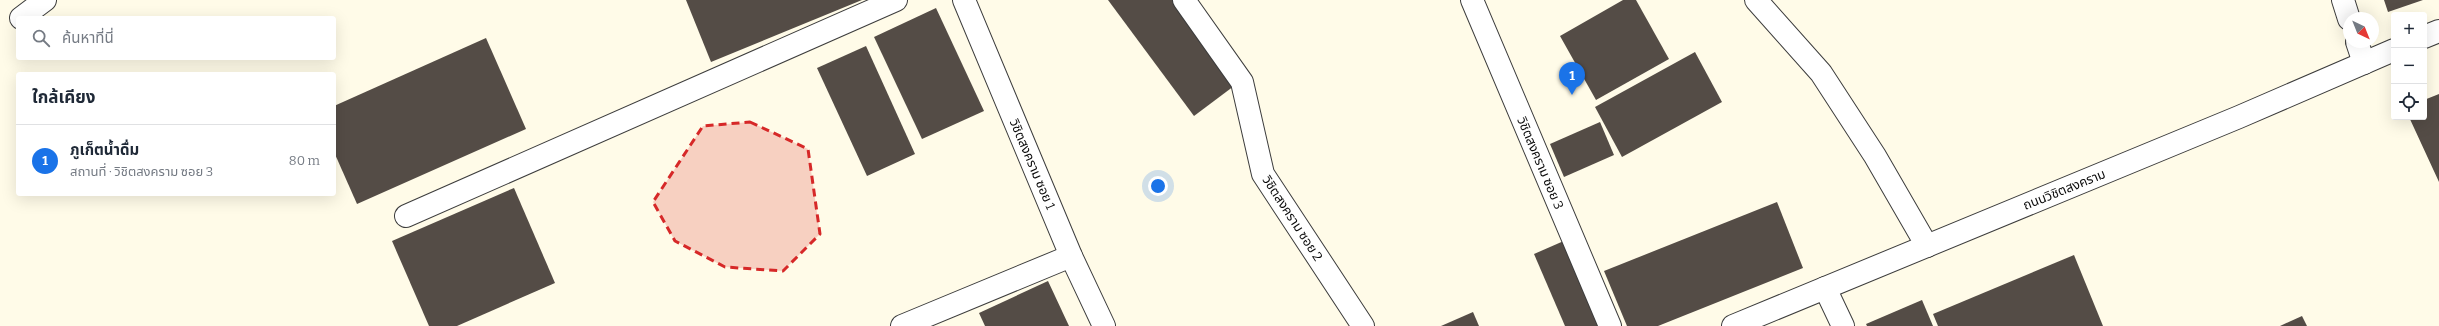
<!DOCTYPE html>
<html lang="th">
<meta charset="utf-8">
<style>
:root{--surface:#fff;--page:#f6f6f7;--text:#1f2937;--muted:#747a83;--line:#e0e1e3;--accent:#1a73e8}
body{margin:0;font-family:Bitter,"Noto Sans Thai",serif;background:var(--page);color:var(--text)}
.controls{position:absolute;right:12px;top:12px;display:grid;overflow:hidden;border-radius:4px;box-shadow:0 4px 16px #0002}
.controls button{width:36px;height:36px;display:grid;place-items:center;padding:0;border:0;border-bottom:1px solid var(--line);background:var(--surface);color:var(--text);font:20px sans-serif}
.compass{position:absolute;left:2343px;top:12px;width:36px;height:36px;border-radius:50%;background:var(--surface);box-shadow:0 4px 16px #0002;rotate:137deg}
.you{position:absolute;left:1158px;top:186px;width:14px;height:14px;margin:-10px;border:3px solid #fff;border-radius:50%;background:#1a73e8;box-shadow:0 0 0 6px #1a73e833}
.badge{display:grid;place-items:center;width:26px;height:26px;border-radius:50%;background:var(--accent);color:#fff;font-size:13px;font-weight:700}
.pin{position:absolute;translate:-50% -33px;filter:drop-shadow(0 1px 2px #0008)}
.pin::after{content:'';position:absolute;top:21px;width:14px;height:12px;background:inherit;clip-path:polygon(0 0,100% 0,50% 100%)}
.list{margin:0;padding:0;list-style:none}
h2{display:flex;justify-content:space-between;align-items:center;height:52px;margin:0;padding:0 16px;font-size:17px}
h2 small{font-size:13px;font-weight:400;color:var(--muted)}
.list li{display:grid;grid-template-columns:26px 1fr auto;gap:12px;align-items:center;box-sizing:border-box;height:72px;padding:0 16px;border-top:1px solid var(--line)}
.list b{display:block;font-size:15px;white-space:nowrap}
.list p{margin:0;font-size:13px;white-space:nowrap;color:var(--muted)}
.list em{font-size:13px;font-style:normal;color:var(--muted)}
.icon{flex:none;width:22px;height:22px;fill:none;stroke:currentColor;stroke-width:2;stroke-linecap:round;stroke-linejoin:round}
.map{position:relative;flex:none;width:2439px;height:326px;overflow:hidden}
.search{position:absolute;background:var(--surface);box-shadow:0 4px 16px #0002;left:16px;top:16px;width:320px;height:44px;display:flex;align-items:center;gap:10px;box-sizing:border-box;padding:0 14px;border-radius:4px;color:var(--muted);font-size:15px}
.panel{position:absolute;background:var(--surface);box-shadow:0 4px 16px #0002;left:16px;top:72px;width:320px;height:124px;border-radius:4px}
.map>svg:first-child{display:block}
</style>
<div class="map">
<svg width="2439" height="326" viewBox="0 0 2439 326">
<rect width="100%" height="100%" fill="#fffbe8"/>
<g fill="#544c46">
<polygon points="686,0 862,0 711,62"/>
<polygon points="1108,0 1176,0 1238,83 1194,116"/>
<polygon points="1623,0 1636,0 1669,59 1596,100 1560,36"/>
<polygon points="2384,0 2423,0 2388,12"/>
<polygon points="936,8 984,111 922,139 874,37"/>
<polygon points="486,38 526,129 357,204 334,152 334,106"/>
<polygon points="866,46 915,154 867,176 817,68"/>
<polygon points="1695,52 1722,102 1622,157 1595,107"/>
<polygon points="2439,94 2439,182 2409,117 2424,117 2424,100"/>
<polygon points="1600,122 1614,155 1564,177 1550,144"/>
<polygon points="514,188 555,283 457,326 429,326 392,241"/>
<polygon points="1777,202 1803,268 1658,326 1627,326 1604,271"/>
<polygon points="1566,240 1604,326 1565,326 1534,254"/>
<polygon points="2074,255 2103,326 1938,326 1933,314"/>
<polygon points="1048,281 1069,326 985,326 979,313"/>
<polygon points="1922,300 1933,326 1867,326 1866,324"/>
<polygon points="1473,312 1479,326 1441,326"/>
<polygon points="2302,316 2307,326 2280,326"/>
</g>
<g fill="none" stroke-linecap="round" stroke-linejoin="round">
<defs>
<g id="minor">
<polyline points="964,0 1071,256 1104,326"/>
<polyline points="1184,0 1242,82 1263,174 1363,326"/>
<polyline points="1472,0 1610,326"/>
<polyline points="1756,0 1821,73 1875,156 1927,246"/>
<polyline points="2343,0 2349,19"/>
<polyline points="21,18 45,0"/>
<polyline points="2424,37 2439,31"/>
<polyline points="2357,42 2364,63"/>
<polyline points="406,216 896,0"/>
<polyline points="1825,288 1843,326"/>
<polyline points="902,326 1071,256"/>
<polyline points="1733,326 2239,117 2394,50"/>
</g>
</defs>
<use href="#minor" stroke="#3d3d3d" stroke-width="24"/>
<use href="#minor" stroke="#fff" stroke-width="22"/>
</g>
<path fill="#d62828" fill-opacity="0.2" stroke="#d62828" stroke-width="3" stroke-dasharray="8 5" stroke-linejoin="round" d="M750 122 808 149 820 234 783 271 725 267 675 241 653 202 703 126Z"/>
<g text-anchor="middle" stroke-width="4" stroke-linejoin="round" paint-order="stroke">
<g font-size="13" fill="#0a0a0a" stroke="#fff">
<text transform="translate(1541 163) rotate(67)" y="5">วิชิตสงคราม ซอย 3</text>
<text transform="translate(1033 164) rotate(67)" y="5">วิชิตสงคราม ซอย 1</text>
<text transform="translate(2064 189) rotate(-22)" y="5">ถนนวิชิตสงคราม</text>
<text transform="translate(1293 218) rotate(57)" y="5">วิชิตสงคราม ซอย 2</text>
</g>
</g>
</svg>
<div class="controls">
<button>+</button>
<button>−</button>
<button><svg class="icon" aria-label="locate" viewBox="0 0 24 24"><circle cx="12" cy="12" r="6"/><path d="M12 2v4M12 18v4M2 12h4M18 12h4"/></svg></button>
</div>
<svg class="compass" viewBox="-18 -18 36 36"><path d="M0-13l5 13h-10z" fill="#e53935"/><path d="M0 13l5-13h-10z" fill="#747a83"/></svg>
<div class="you"></div>
<div class="pin badge" style="left:1572px;top:95px">1</div>
<div class="search"><svg class="icon" aria-label="search" viewBox="0 0 24 24"><circle cx="10" cy="10" r="6"/><path d="M15 15l6 6"/></svg>ค้นหาที่นี่</div>
<section class="panel">
<h2>ใกล้เคียง<small></small></h2>
<ul class="list">
<li><span class="badge">1</span><div><b>ภูเก็ตน้ำดื่ม</b><p>สถานที่ · วิชิตสงคราม ซอย 3</p></div><em>80 m</em></li>
</ul>
</section>
</div>
